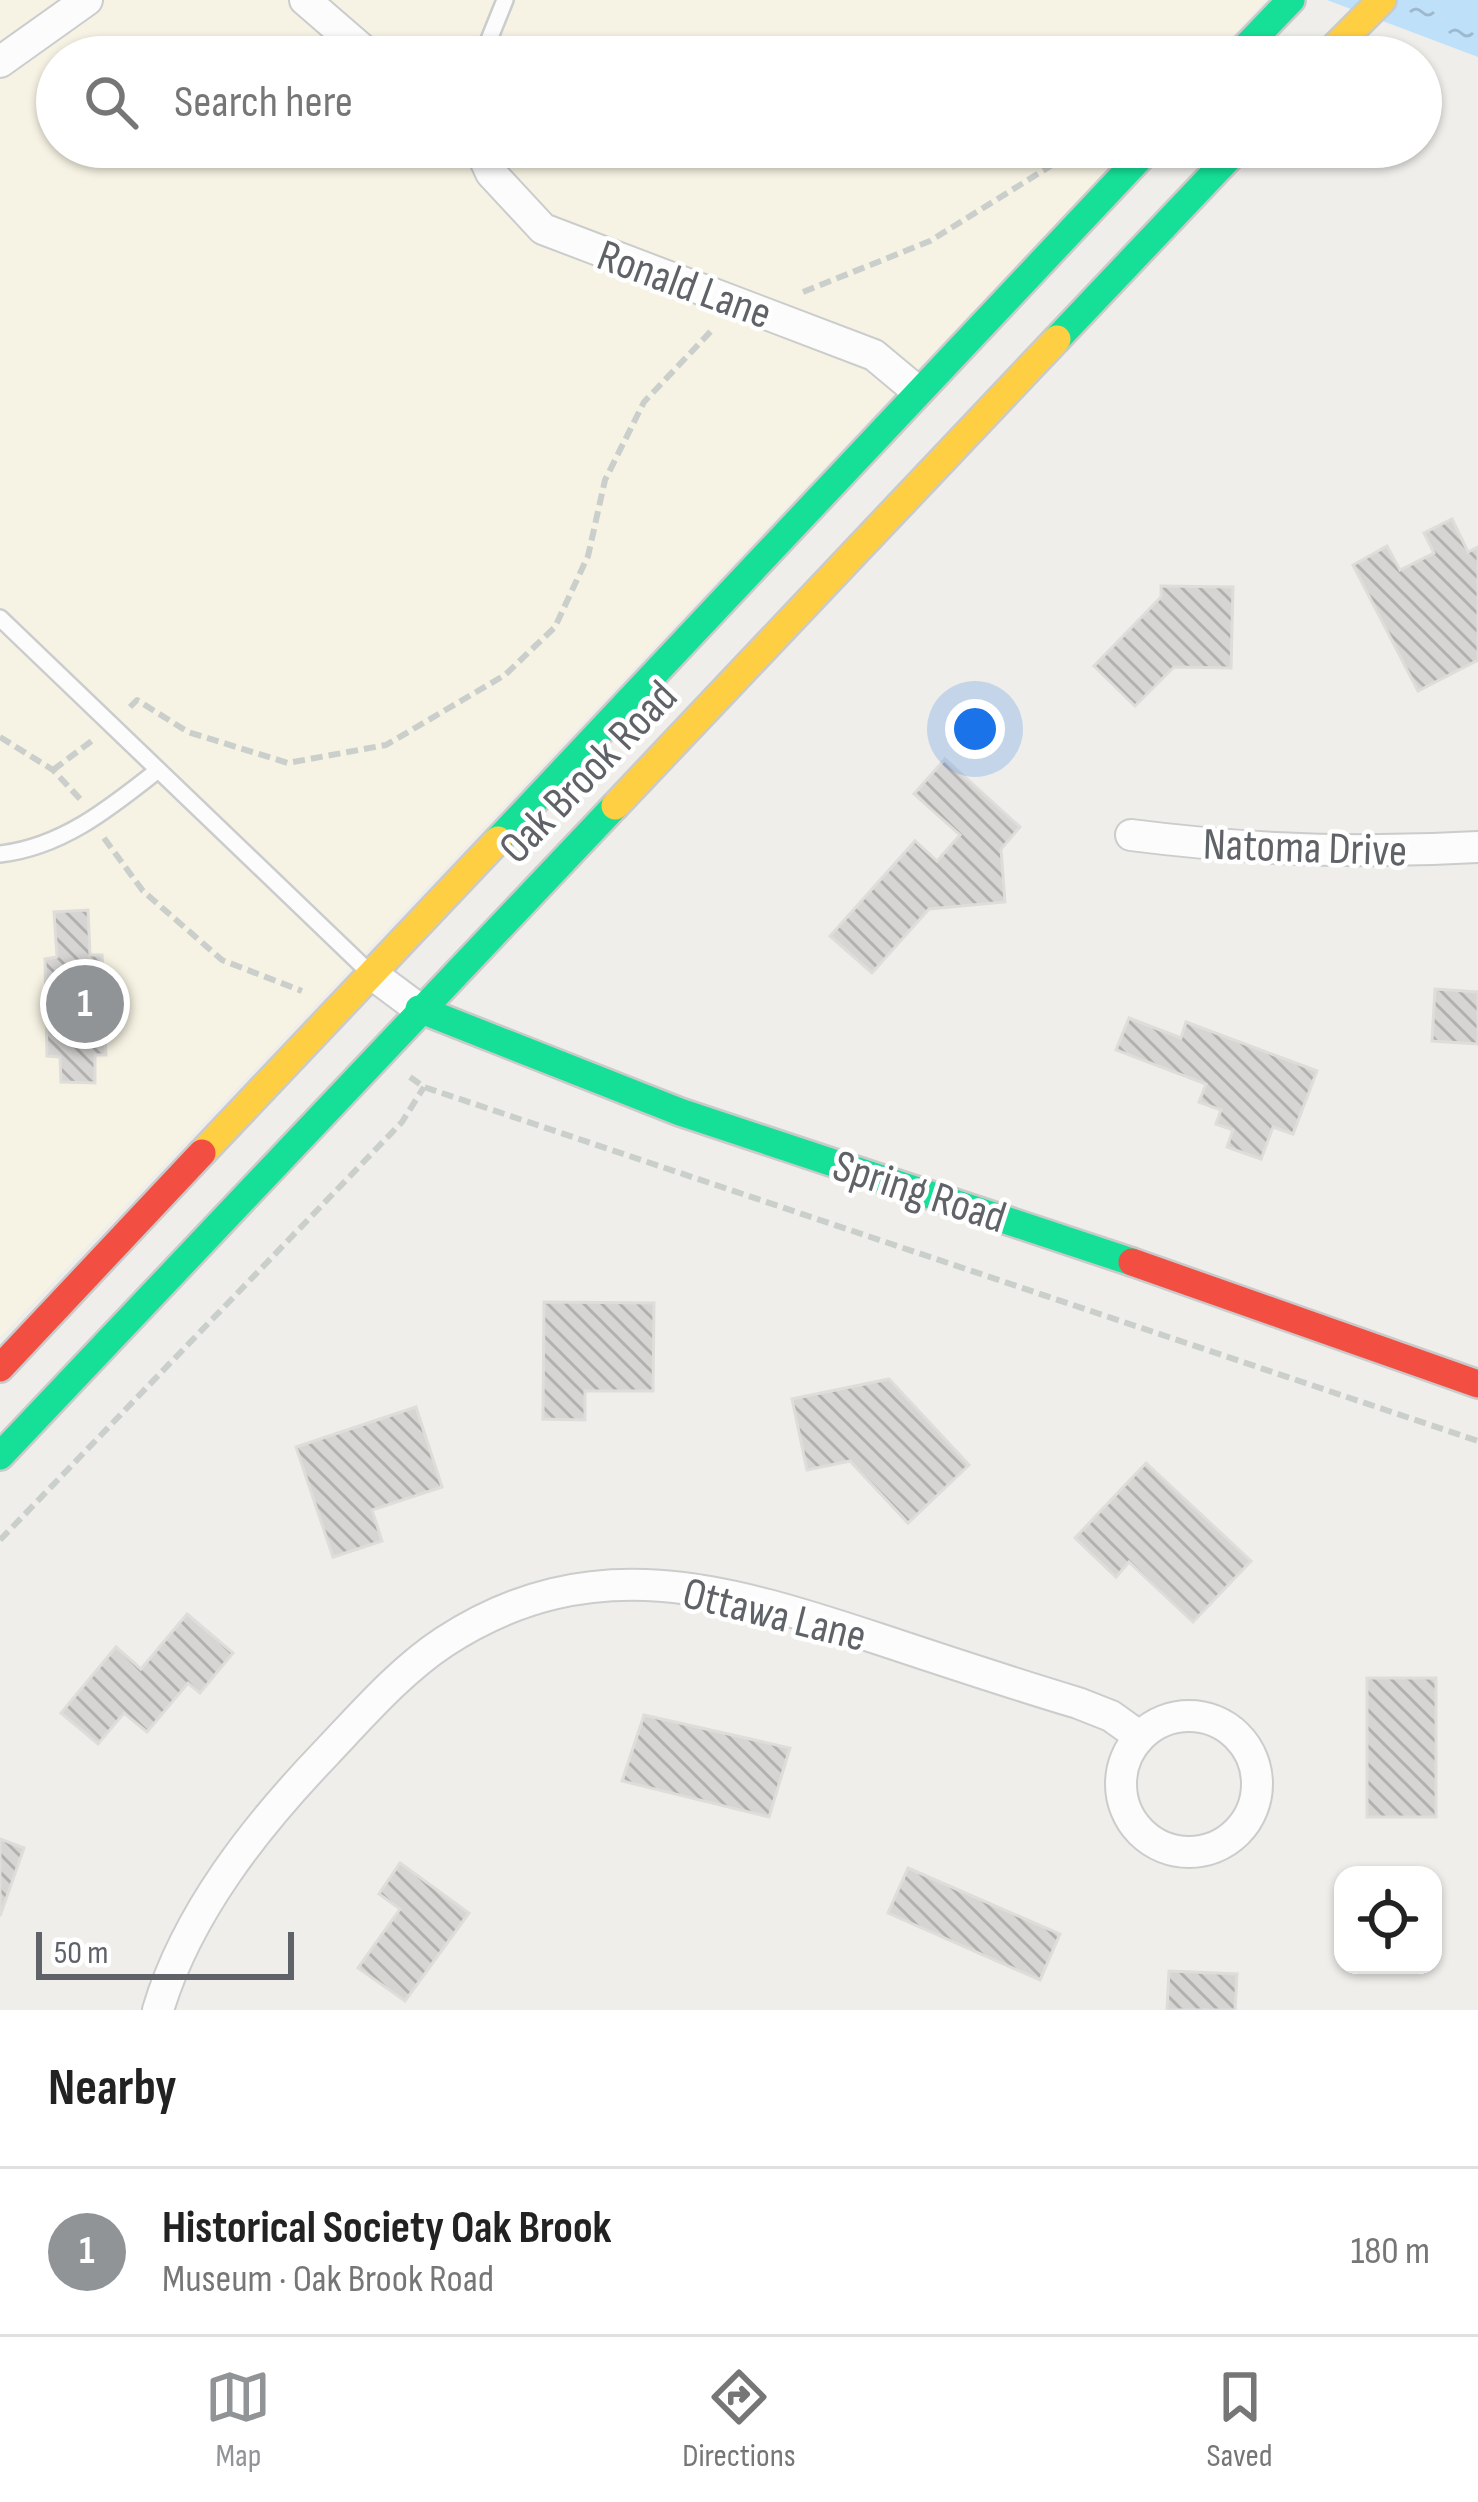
<!DOCTYPE html>
<meta charset="utf-8">
<style>
:root{--surface:#fff;--page:#f2f2f2;--text:#222;--muted:#767676;--line:#e0e0e0;--accent:#919496}
body{margin:0;font-family:"Sofia Sans Condensed",sans-serif;background:var(--page);color:var(--text)}
.controls{position:absolute;right:36px;bottom:36px;display:grid;overflow:hidden;border-radius:24px;box-shadow:0 3px 9px #0004}
.controls button{width:108px;height:108px;display:grid;place-items:center;padding:0;border:0;border-bottom:3px solid var(--line);background:var(--surface);color:var(--text);font:60px sans-serif}
.scale{position:absolute;left:36px;bottom:30px;width:258px;box-sizing:border-box;padding-left:12px;border:6px solid #5f6368;border-top:0;font-size:33px;line-height:42px;white-space:nowrap;color:#5f6368;-webkit-text-stroke:9px #fff;paint-order:stroke}
.you{position:absolute;left:975px;top:729px;width:42px;height:42px;margin:-30px;border:9px solid #fff;border-radius:50%;background:#1a73e8;box-shadow:0 0 0 18px #1a73e833}
.badge{display:grid;place-items:center;width:78px;height:78px;border-radius:50%;background:var(--accent);color:#fff;font-size:39px;font-weight:700}
.pin{position:absolute;translate:-50% -50%;border:6px solid #fff;box-shadow:0 3px 12px #0006}
.list{margin:0;padding:0;list-style:none}
h2{display:flex;justify-content:space-between;align-items:center;height:156px;margin:0;padding:0 48px;font-size:51px}
h2 small{font-size:39px;font-weight:400;color:var(--muted)}
.list li{display:grid;grid-template-columns:78px 1fr auto;gap:36px;align-items:center;box-sizing:border-box;height:168px;padding:0 48px;border-top:3px solid var(--line)}
.list b{display:block;font-size:45px;white-space:nowrap}
.list p{margin:0;font-size:39px;white-space:nowrap;color:var(--muted)}
.list em{font-size:39px;font-style:normal;color:var(--muted)}
.icon{flex:none;width:66px;height:66px;fill:none;stroke:currentColor;stroke-width:2;stroke-linecap:round;stroke-linejoin:round}
.map{position:relative;flex:none;width:1478px;height:2010px;overflow:hidden}
.search{position:absolute;background:var(--surface);box-shadow:0 3px 9px #0004;left:36px;right:36px;top:36px;height:132px;display:flex;align-items:center;gap:30px;box-sizing:border-box;padding:0 42px;border-radius:66px;color:var(--muted);font-size:45px}
.sheet{height:324px;background:var(--surface)}
nav{display:flex;justify-content:space-around;align-items:center;box-sizing:border-box;height:168px;border-top:3px solid var(--line);background:var(--surface);font-size:33px;color:var(--muted)}
nav a{display:grid;justify-items:center;gap:6px}
nav .on{color:var(--accent)}
.map>svg:first-child{display:block}
</style>
<div class="map">
<svg width="1478" height="2010" viewBox="0 0 1478 2010">
<defs>
<pattern id="water-ripples" width="26" height="14" patternUnits="userSpaceOnUse" patternTransform="scale(3)"><rect width="26" height="14" fill="#bfe0f9"/><path d="M2 4q2-2 4 0t4 0M15 11q2-2 4 0t4 0" fill="none" stroke="#9eb9cd"/></pattern>
<pattern id="building-back-hatch" width="6" height="6" patternUnits="userSpaceOnUse" patternTransform="scale(3)"><rect width="6" height="6" fill="#d6d5d3"/><path d="M-1 5l2 2M0 0l6 6M5-1l2 2" fill="none" stroke="#b1b0af"/></pattern>
</defs>
<rect width="100%" height="100%" fill="#efeeea"/>
<polygon fill="#f7f3e4" points="0,0 1266,0 1213,57 57,57 57,147 1128,147 0,1338"/>
<polygon fill="url(#water-ripples)" points="1327,0 1478,0 1478,57"/>
<g fill="url(#building-back-hatch)" stroke="#deddd9" stroke-width="3">
<polygon points="1452,519 1468,552 1478,547 1478,660 1418,691 1353,565 1387,546 1400,570 1434,553 1424,533"/>
<polygon points="1161,586 1233,587 1231,668 1174,667 1135,706 1094,666 1161,597"/>
<polygon points="945,759 1020,827 1001,849 1005,902 929,909 872,973 830,936 915,841 937,861 960,835 914,794"/>
<polygon points="88,910 90,955 102,955 105,991 124,991 125,1018 104,1017 106,1055 95,1055 95,1083 61,1082 60,1057 47,1056 45,959 57,957 54,912"/>
<polygon points="1435,989 1478,992 1478,1044 1432,1041"/>
<polygon points="1129,1018 1181,1038 1186,1022 1317,1071 1293,1134 1273,1127 1261,1159 1227,1147 1233,1130 1216,1124 1221,1110 1199,1102 1206,1084 1116,1050"/>
<polygon points="544,1302 654,1303 653,1391 585,1391 585,1420 543,1419"/>
<polygon points="889,1379 969,1465 908,1523 850,1461 807,1470 792,1399"/>
<polygon points="416,1407 442,1487 372,1510 382,1541 333,1557 296,1447"/>
<polygon points="1146,1463 1251,1561 1193,1622 1129,1562 1116,1577 1075,1538"/>
<polygon points="187,1614 233,1653 200,1693 188,1683 147,1732 124,1713 98,1744 61,1713 116,1647 141,1669"/>
<rect x="1367" y="1678" width="69" height="139"/>
<polygon points="644,1715 790,1748 769,1817 622,1781"/>
<polygon points="0,1839 24,1848 0,1916"/>
<polygon points="400,1863 469,1913 405,2001 358,1968 400,1909 379,1894"/>
<polygon points="908,1868 1060,1934 1040,1980 888,1913"/>
<polygon points="1169,1971 1237,1974 1235,2010 1167,2010"/>
</g>
<g fill="none" stroke-linecap="round" stroke-linejoin="round">
<defs>
<g id="lane">
<polyline points="482,57 505,0"/>
<polyline points="0,618 370,973"/>
<path d="M0 854C62 847 110 808 158 770"/>
</g>
<g id="street">
<polyline points="305,0 371,57"/>
<polyline points="0,62 87,0"/>
<polyline points="479,147 491,173 543,229 874,355 916,390"/>
<path d="M1131 835C1247 850 1361 854 1478 847"/>
<polyline points="372,974 419,1009"/>
<circle cx="1189" cy="1784" r="68"/>
<path d="M158 2010C187 1913 256 1826 325 1754 362 1715 400 1671 444 1642 591 1546 727 1589 879 1639 945 1661 1011 1683 1078 1703L1111 1716 1139 1736"/>
</g>
<g id="fast">
<polyline points="1236,57 1291,0"/>
<polyline points="1057,339 1239,147"/>
<polyline points="498,840 1150,147"/>
<polyline points="419,1009 680,1112 1132,1262"/>
<polyline points="0,1456 615,806"/>
</g>
<g id="slow">
<polyline points="1325,57 1382,0"/>
<polyline points="615,806 1057,339"/>
<polyline points="202,1153 498,840"/>
</g>
<g id="jam">
<polyline points="1132,1262 1478,1384"/>
<polyline points="0,1368 202,1153"/>
</g>
</defs>
<use href="#lane" stroke="#cbcccc" stroke-width="20"/>
<use href="#street" stroke="#cbcccc" stroke-width="34"/>
<use href="#fast" stroke="#cacacb" stroke-width="32"/>
<use href="#slow" stroke="#cacacb" stroke-width="32"/>
<use href="#jam" stroke="#cacacb" stroke-width="32"/>
<g stroke="#cacfcc" stroke-width="6" stroke-dasharray="12 6" stroke-linecap="butt">
<polyline points="803,292 930,241 1081,147"/>
<polyline points="130,707 137,700 188,732 288,763 386,745 505,675 555,627 588,556 605,480 644,402 713,329"/>
<polyline points="0,737 53,770 82,801"/>
<polyline points="53,770 93,740"/>
<polyline points="104,838 143,891 222,960 302,991"/>
<polyline points="410,1077 424,1087 1478,1441"/>
<polyline points="0,1540 402,1122 424,1087"/>
</g>
<use href="#lane" stroke="#fdfcfc" stroke-width="15"/>
<use href="#street" stroke="#fdfcfc" stroke-width="30"/>
<use href="#fast" stroke="#16e098" stroke-width="27"/>
<use href="#slow" stroke="#ffcf43" stroke-width="27"/>
<use href="#jam" stroke="#f24e42" stroke-width="27"/>
</g>
<g text-anchor="middle" stroke-width="9" stroke-linejoin="round" paint-order="stroke">
<g font-size="45" fill="#5f6368" stroke="#fff">
<text transform="translate(685 283) rotate(20)" y="16">Ronald Lane</text>
<text transform="translate(587 771) rotate(-46)" y="16">Oak Brook Road</text>
<text transform="translate(1305 846) rotate(2)" y="16">Natoma Drive</text>
<text transform="translate(920 1190) rotate(18)" y="16">Spring Road</text>
<text transform="translate(775 1613) rotate(14)" y="16">Ottawa Lane</text>
</g>
</g>
</svg>
<div class="controls">
<button><svg class="icon" aria-label="locate" viewBox="0 0 24 24"><circle cx="12" cy="12" r="6"/><path d="M12 2v4M12 18v4M2 12h4M18 12h4"/></svg></button>
</div>
<div class="scale">50 m</div>
<div class="you"></div>
<div class="pin badge" style="left:85px;top:1004px">1</div>
<div class="search"><svg class="icon" aria-label="search" viewBox="0 0 24 24"><circle cx="10" cy="10" r="6"/><path d="M15 15l6 6"/></svg>Search here</div>
</div>
<section class="sheet">
<h2>Nearby<small></small></h2>
<ul class="list">
<li><span class="badge">1</span><div><b>Historical Society Oak Brook</b><p>Museum · Oak Brook Road</p></div><em>180 m</em></li>
</ul>
</section>
<nav>
<a class="on"><svg class="icon" aria-label="map" viewBox="0 0 24 24"><path d="M3 6l6-2 6 2 6-2v14l-6 2-6-2-6 2zM9 4v14M15 6v14"/></svg>Map</a>
<a><svg class="icon" aria-label="directions" viewBox="0 0 24 24"><path d="M12 3l9 9-9 9-9-9zM9 14v-3h6M13 9l2 2-2 2"/></svg>Directions</a>
<a><svg class="icon" aria-label="saved" viewBox="0 0 24 24"><path d="M7 4h10v16l-5-4-5 4z"/></svg>Saved</a>
</nav>
